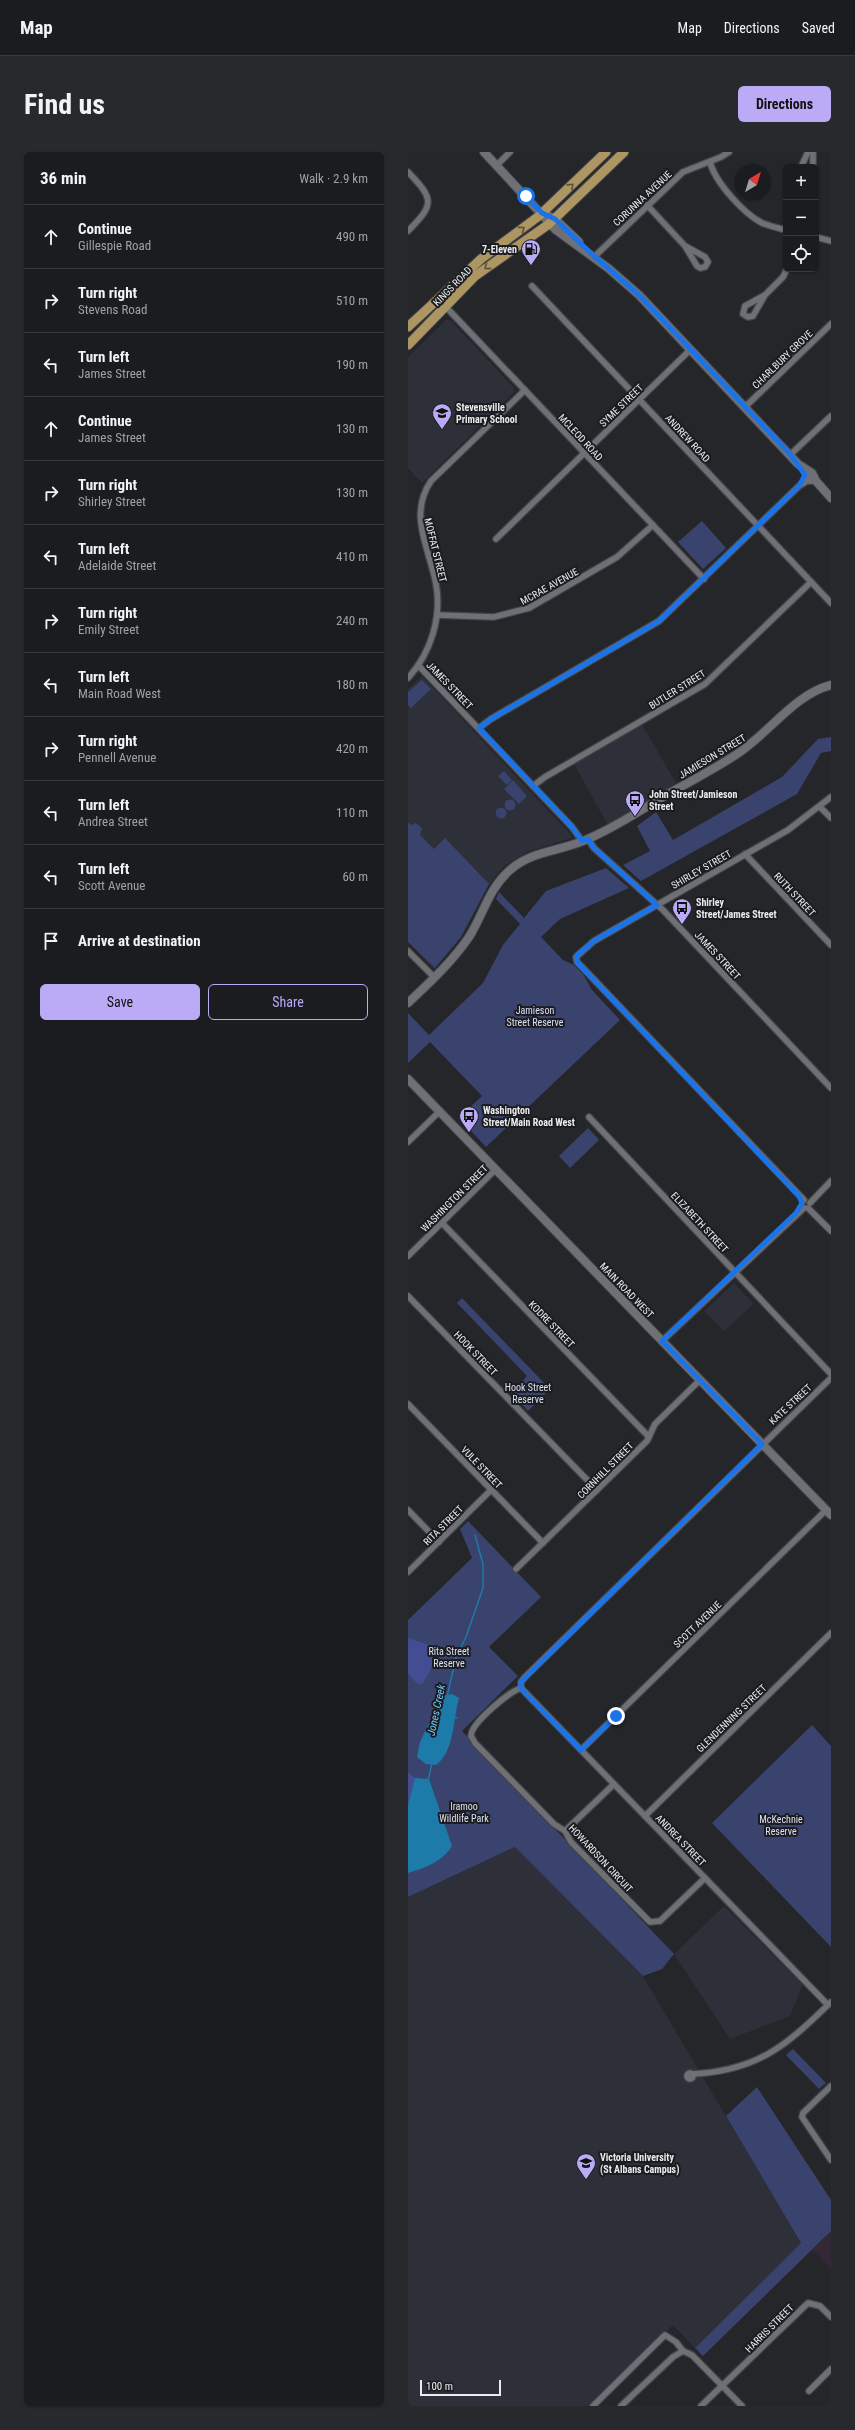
<!DOCTYPE html>
<meta charset="utf-8">
<style>
:root{--surface:#1b1c20;--page:#28292d;--text:#f1f3f6;--muted:#a0a1a5;--line:#393a3e;--accent:#bbaaf6}
body{margin:0;font-family:"Roboto Condensed",sans-serif;background:var(--page);color:var(--text)}
.controls{position:absolute;right:12px;top:12px;display:grid;overflow:hidden;border-radius:6px;box-shadow:0 1px 3px #0004}
.controls button{width:36px;height:36px;display:grid;place-items:center;padding:0;border:0;border-bottom:1px solid var(--line);background:var(--surface);color:var(--text);font:20px sans-serif}
.compass{position:absolute;left:327px;top:12px;width:36px;height:36px;border-radius:50%;background:var(--surface);box-shadow:0 1px 3px #0004;rotate:38deg}
.scale{position:absolute;left:12px;bottom:10px;width:81px;box-sizing:border-box;padding-left:4px;border:2px solid #eaebee;border-top:0;font-size:11px;line-height:14px;white-space:nowrap;color:#eaebee;-webkit-text-stroke:3px #1b1c20;paint-order:stroke}
.stop{position:absolute;width:12px;height:12px;margin:-9px;border:3px solid #1a73e8;border-radius:50%;background:#fff}
.stop.end{background:#1a73e8;border-color:#fff;box-shadow:0 1px 4px #0008}
.list{margin:0;padding:0;list-style:none}
h2{display:flex;justify-content:space-between;align-items:center;height:52px;margin:0;padding:0 16px;font-size:17px}
h2 small{font-size:13px;font-weight:400;color:var(--muted)}
.list li{display:grid;grid-template-columns:26px 1fr auto;gap:12px;align-items:center;box-sizing:border-box;height:64px;padding:0 16px;border-top:1px solid var(--line)}
.list b{display:block;font-size:15px;white-space:nowrap}
.list p{margin:0;font-size:13px;white-space:nowrap;color:var(--muted)}
.list em{font-size:13px;font-style:normal;color:var(--muted)}
.actions{display:flex;gap:8px;padding:12px 16px}
.actions a{flex:1;padding:9px 0;border:1px solid var(--accent);border-radius:6px;text-align:center;font-size:14px;color:var(--accent)}
.actions .main{background:var(--accent);color:#111}
.icon{flex:none;width:22px;height:22px;fill:none;stroke:currentColor;stroke-width:2;stroke-linecap:round;stroke-linejoin:round}
.map{position:relative;flex:none;width:423px;height:2254px;overflow:hidden;border-radius:6px}
header{display:flex;align-items:center;gap:24px;box-sizing:border-box;height:56px;padding:0 20px;background:var(--surface);border-bottom:1px solid var(--line)}
header strong{font-size:19px}
nav{display:flex;gap:22px;margin-inline-start:auto;font-size:14px}
.intro{display:flex;align-items:center;justify-content:space-between;box-sizing:border-box;height:96px;padding:0 24px}
h1{margin:0;font-size:28px}
.button{padding:10px 18px;border-radius:6px;background:var(--accent);color:#111;font-size:14px;font-weight:700}
main{display:flex;gap:24px;padding:0 24px}
aside{flex:1;background:var(--surface);border-radius:6px;box-shadow:0 1px 3px #0004}
.map>svg:first-child{display:block}
</style>
<header>
<strong>Map</strong>
<nav><a>Map</a><a>Directions</a><a>Saved</a></nav>
</header>
<div class="intro"><h1>Find us</h1><a class="button">Directions</a></div>
<main>
<aside>
<h2>36 min<small>Walk · 2.9 km</small></h2>
<ul class="list">
<li><svg class="icon" aria-label="ahead" viewBox="0 0 24 24"><path d="M12 20V5M6 11l6-6 6 6"/></svg><div><b>Continue</b><p>Gillespie Road</p></div><em>490 m</em></li>
<li><svg class="icon" aria-label="right" viewBox="0 0 24 24"><path d="M7 20v-9h11M14 6l5 5-5 5"/></svg><div><b>Turn right</b><p>Stevens Road</p></div><em>510 m</em></li>
<li><svg class="icon" aria-label="left" viewBox="0 0 24 24"><path d="M17 20v-9H6M10 6l-5 5 5 5"/></svg><div><b>Turn left</b><p>James Street</p></div><em>190 m</em></li>
<li><svg class="icon" aria-label="ahead" viewBox="0 0 24 24"><path d="M12 20V5M6 11l6-6 6 6"/></svg><div><b>Continue</b><p>James Street</p></div><em>130 m</em></li>
<li><svg class="icon" aria-label="right" viewBox="0 0 24 24"><path d="M7 20v-9h11M14 6l5 5-5 5"/></svg><div><b>Turn right</b><p>Shirley Street</p></div><em>130 m</em></li>
<li><svg class="icon" aria-label="left" viewBox="0 0 24 24"><path d="M17 20v-9H6M10 6l-5 5 5 5"/></svg><div><b>Turn left</b><p>Adelaide Street</p></div><em>410 m</em></li>
<li><svg class="icon" aria-label="right" viewBox="0 0 24 24"><path d="M7 20v-9h11M14 6l5 5-5 5"/></svg><div><b>Turn right</b><p>Emily Street</p></div><em>240 m</em></li>
<li><svg class="icon" aria-label="left" viewBox="0 0 24 24"><path d="M17 20v-9H6M10 6l-5 5 5 5"/></svg><div><b>Turn left</b><p>Main Road West</p></div><em>180 m</em></li>
<li><svg class="icon" aria-label="right" viewBox="0 0 24 24"><path d="M7 20v-9h11M14 6l5 5-5 5"/></svg><div><b>Turn right</b><p>Pennell Avenue</p></div><em>420 m</em></li>
<li><svg class="icon" aria-label="left" viewBox="0 0 24 24"><path d="M17 20v-9H6M10 6l-5 5 5 5"/></svg><div><b>Turn left</b><p>Andrea Street</p></div><em>110 m</em></li>
<li><svg class="icon" aria-label="left" viewBox="0 0 24 24"><path d="M17 20v-9H6M10 6l-5 5 5 5"/></svg><div><b>Turn left</b><p>Scott Avenue</p></div><em>60 m</em></li>
<li><svg class="icon" aria-label="arrive" viewBox="0 0 24 24"><path d="M6 21V4h12l-3 4 3 4H6"/></svg><div><b>Arrive at destination</b></div></li>
</ul>
<div class="actions"><a class="main">Save</a><a>Share</a></div>
</aside>
<div class="map">
<svg width="423" height="2254" viewBox="0 0 423 2254">
<rect width="100%" height="100%" fill="#24262a"/>
<g fill="#2d2f39">
<polygon points="38,168 42,168 63,190 106,236 106,240 14,331 0,316 0,205"/>
<polygon points="14,524 164,684 163,686 119,700 95,715 79,736 53,785 26,817 0,790 0,537"/>
<polygon points="234,572 269,633 200,673 166,612"/>
<polygon points="326,1131 346,1152 316,1179 296,1159"/>
<polygon points="107,1695 235,1824 393,2091 287,2196 265,2173 179,2254 0,2254 0,1745"/>
<polygon points="316,1754 395,1833 382,1864 322,1887 266,1802"/>
</g>
<polygon fill="#352836" points="423,2079 423,2117 404,2097"/>
<g fill="#3a436d">
<polygon points="294,369 318,396 295,417 270,390"/>
<polygon points="14,528 23,537 3,556 0,553 0,540"/>
<polygon points="423,585 423,599 413,601 389,642 233,729 215,713 242,699 229,674 248,660 265,688 374,625 410,587"/>
<polygon points="96,619 104,628 99,633 90,624"/>
<polygon points="105,628 119,644 111,652 96,637"/>
<circle cx="102" cy="653" r="5.5"/>
<circle cx="93" cy="661" r="5.5"/>
<polygon points="0,670 3,673 8,671 14,676 12,683 26,697 37,686 81,732 53,785 27,816 0,790"/>
<polygon points="198,716 221,736 152,767 133,785 155,808 166,813 175,822 184,838 212,868 78,995 51,966 74,944 22,890 0,911 0,861 21,883 75,831 95,793 112,772 88,747 91,740 116,766 138,739"/>
<polygon points="180,976 191,988 162,1016 151,1004"/>
<polygon points="54,1146 142,1237 120,1259 103,1241 119,1224 49,1151"/>
<polygon points="60,1369 133,1445 81,1495 110,1524 54,1579 266,1802 254,1817 235,1824 107,1695 0,1745 0,1468 64,1406 52,1377"/>
<polygon points="404,1573 423,1594 423,1795 304,1671"/>
<polygon points="385,1897 418,1931 411,1937 378,1903"/>
<polygon points="349,1935 423,2048 423,2079 295,2204 287,2196 393,2091 318,1964"/>
</g>
<g fill="#424e91">
<polygon points="0,1486 21,1493 26,1500 24,1515 14,1533 9,1531 0,1522"/>
<polygon points="0,1620 7,1626 0,1653"/>
</g>
<g fill="#1c7ba9">
<path d="M44 1542 51 1546C45 1566 47 1599 28 1613L18 1612 9 1605 12 1590 34 1544Z"/>
<path d="M7 1626 21 1627 44 1694C34 1710 17 1716 0 1721V1653Z"/>
</g>
<g fill="none" stroke-linecap="round" stroke-linejoin="round">
<g stroke="#1c7ba9" stroke-width="1.5">
<polyline points="39,1545 48,1505 58,1485 75,1436 75,1412 67,1383"/>
<polyline points="46,1566 49,1566"/>
<polyline points="20,1629 24,1611"/>
</g>
<defs>
<g id="street">
<polyline points="405,0 405,15"/>
<path d="M302 10C307 30 335 61 354 71 362 74 370 76 378 78"/>
<polyline points="89,13 102,0"/>
<polyline points="393,15 400,0"/>
<path d="M0 20C26 47 27 52 0 79"/>
<polyline points="239,53 277,94 297,105 300,110 297,115 292,116 289,114 277,94"/>
<polyline points="408,85 423,89"/>
<polyline points="186,105 275,20 313,5 321,0"/>
<polyline points="124,134 423,451"/>
<polyline points="357,143 337,154 335,162 340,165 345,164 357,143 375,125 379,117"/>
<polyline points="38,155 296,427"/>
<polyline points="337,255 423,172"/>
<polyline points="382,303 423,264"/>
<polyline points="88,387 282,198"/>
<polyline points="29,463 86,465 121,456 209,405 245,373"/>
<polyline points="10,513 164,675 174,689"/>
<path d="M0 526C23 501 34 465 28 432 21 395 0 363 23 329L117 238"/>
<polyline points="71,576 83,567 251,469 391,334 401,328"/>
<polyline points="125,634 137,625 297,532 403,430"/>
<polyline points="412,655 423,666"/>
<polyline points="180,687 186,696 255,758 423,936"/>
<polyline points="337,702 423,793"/>
<polyline points="0,799 27,826"/>
<polyline points="181,965 423,1222"/>
<polyline points="0,990 32,959"/>
<polyline points="396,1048 175,816 169,810 168,805 186,789 380,678 423,645"/>
<polyline points="402,1051 423,1029"/>
<polyline points="400,1056 423,1079"/>
<polyline points="34,1071 241,1285"/>
<polyline points="0,1104 88,1017"/>
<polyline points="0,1144 189,1338"/>
<polyline points="254,1189 396,1056"/>
<polyline points="0,1252 135,1391"/>
<polyline points="0,1358 31,1390"/>
<polyline points="108,1417 239,1289 247,1272 292,1228"/>
<polyline points="0,1420 83,1338"/>
<polyline points="113,1536 420,1853"/>
<polyline points="113,1536 113,1530 117,1525 423,1226"/>
<path d="M113 1536C101 1540 63 1571 63 1584L67 1591 146 1672 157 1679 163 1690 242 1770 252 1769 297 1726"/>
<polyline points="173,1598 418,1358"/>
<polyline points="237,1664 423,1481"/>
<polyline points="157,1679 206,1632"/>
<circle cx="282" cy="1924" r="3"/>
<path d="M284 1922C349 1919 378 1894 423 1850"/>
<polyline points="423,1934 395,1961 394,1965 423,2008"/>
<polyline points="401,2239 423,2217"/>
<polyline points="185,2254 257,2183 268,2190 275,2199"/>
<polyline points="213,2254 265,2205 275,2199 284,2203 334,2254"/>
<polyline points="293,2254 400,2151 412,2154 423,2165"/>
</g>
<g id="secondary">
<polyline points="76,0 148,78 200,116 231,143 390,312 404,321 408,329 423,346"/>
<polyline points="141,64 147,67 171,90"/>
<polyline points="401,320 398,322 398,327 403,328 406,325"/>
<path d="M0 851C22 830 44 810 61 785 75 763 81 736 102 718 124 698 156 699 182 686 207 675 230 660 253 646 279 631 305 618 329 602 361 581 387 542 423 533"/>
<polyline points="0,927 423,1363"/>
</g>
<g id="primary">
<polyline points="0,175 73,107 131,64 198,0"/>
<polyline points="0,193 67,124 141,72 216,0"/>
</g>
</defs>
<use href="#street" stroke="#434447" stroke-width="8"/>
<use href="#secondary" stroke="#434447" stroke-width="10"/>
<use href="#primary" stroke="#434447" stroke-width="11"/>
<use href="#street" stroke="#6f7076" stroke-width="5.5"/>
<use href="#secondary" stroke="#6f7076" stroke-width="8"/>
<use href="#primary" stroke="#ad9661" stroke-width="9"/>
</g>
<defs><path id="oneway-chevron" d="M-2-3.5L2.5 0L-2 3.5" fill="none" stroke-width="1.6" stroke-linecap="round" stroke-linejoin="round"/></defs>
<g stroke="#5d533d">
<use href="#oneway-chevron" transform="translate(163 34) rotate(-44)"/>
<use href="#oneway-chevron" transform="translate(114 77) rotate(-37)"/>
<use href="#oneway-chevron" transform="translate(79 115) rotate(144)"/>
</g>
<g fill="none" stroke-linecap="round" stroke-linejoin="round">
<polyline stroke="#1a73e8" stroke-width="5" points="118,44 134,61 147,67 186,104 231,143 382,302 397,323 391,334 251,469 83,567 71,576 164,675 174,689 180,687 186,696 249,753 186,789 169,803 169,810 391,1044 394,1051 388,1061 254,1189 354,1292 113,1530 113,1536 118,1542 173,1598 208,1564"/>
</g>
<defs>
<symbol id="fuel-pin" viewBox="-11 -11 22 30"><path d="M0 17L-7.5 6A9.5 9.5 0 1 1 7.5 6Z" fill="#bbaaf6" stroke="#1b1c20"/><path d="M-5.5-6h7V0h2V4h1.3V-2.5L3-4.5l.8-.8L6-3V5H2.5V1h-1V6h-7ZM-4.2-4.7v3.2H.2V-4.7Z" fill="#111"/></symbol>
<symbol id="school-pin" viewBox="-11 -11 22 30"><path d="M0 17L-7.5 6A9.5 9.5 0 1 1 7.5 6Z" fill="#bbaaf6" stroke="#1b1c20"/><path d="M0-5L7-2L0 1L-7-2ZM-4 1L0 2.5L4 1V4Q0 6-4 4Z" fill="#111"/></symbol>
<symbol id="bus-pin" viewBox="-11 -11 22 30"><path d="M0 17L-7.5 6A9.5 9.5 0 1 1 7.5 6Z" fill="#bbaaf6" stroke="#1b1c20"/><path d="M-5-6H5V4H4V6H2V4H-2V6H-4V4H-5ZM-3.5-4V0h7V-4ZM-3.5 1.2v1.5H-2V1.2ZM2 1.2v1.5H3.5V1.2Z" fill="#111"/></symbol>
<symbol id="university-pin" viewBox="-11 -11 22 30"><path d="M0 17L-7.5 6A9.5 9.5 0 1 1 7.5 6Z" fill="#bbaaf6" stroke="#1b1c20"/><path d="M0-5L7-2L0 1L-7-2ZM-4 1L0 2.5L4 1V4Q0 6-4 4Z" fill="#111"/></symbol>
</defs>
<g fill-rule="evenodd">
<use href="#fuel-pin" x="112" y="86" width="22" height="30"/>
<use href="#school-pin" x="23" y="250" width="22" height="30"/>
<use href="#bus-pin" x="216" y="637" width="22" height="30"/>
<use href="#bus-pin" x="263" y="745" width="22" height="30"/>
<use href="#bus-pin" x="50" y="953" width="22" height="30"/>
<use href="#university-pin" x="167" y="2000" width="22" height="30"/>
</g>
<g text-anchor="middle" stroke-width="4" stroke-linejoin="round" paint-order="stroke">
<g font-size="10" fill="#eaebee" stroke="#1b1c20">
<text transform="translate(234 46) rotate(-43)" y="4">CORUNNA AVENUE</text>
<text transform="translate(44 134) rotate(-46)" y="4">KINGS ROAD</text>
<text transform="translate(374 207) rotate(-44)" y="4">CHARLBURY GROVE</text>
<text transform="translate(213 253) rotate(-44)" y="4">SYME STREET</text>
<text transform="translate(173 285) rotate(47)" y="4">MCLEOD ROAD</text>
<text transform="translate(280 286) rotate(47)" y="4">ANDREW ROAD</text>
<text transform="translate(28 398) rotate(76)" y="4">MOFFAT STREET</text>
<text transform="translate(141 434) rotate(-29)" y="4">MCRAE AVENUE</text>
<text transform="translate(42 533) rotate(46)" y="4">JAMES STREET</text>
<text transform="translate(269 537) rotate(-32)" y="4">BUTLER STREET</text>
<text transform="translate(304 604) rotate(-31)" y="4">JAMIESON STREET</text>
<text transform="translate(293 717) rotate(-30)" y="4">SHIRLEY STREET</text>
<text transform="translate(387 742) rotate(47)" y="4">RUTH STREET</text>
<text transform="translate(310 803) rotate(47)" y="4">JAMES STREET</text>
<text transform="translate(46 1046) rotate(-45)" y="4">WASHINGTON STREET</text>
<text transform="translate(292 1070) rotate(47)" y="4">ELIZABETH STREET</text>
<text transform="translate(219 1138) rotate(46)" y="4">MAIN ROAD WEST</text>
<text transform="translate(144 1172) rotate(46)" y="4">KODRE STREET</text>
<text transform="translate(68 1201) rotate(46)" y="4">HOOK STREET</text>
<text transform="translate(382 1252) rotate(-43)" y="4">KATE STREET</text>
<text transform="translate(74 1315) rotate(46)" y="4">VULE STREET</text>
<text transform="translate(197 1318) rotate(-45)" y="4">CORNHILL STREET</text>
<text transform="translate(35 1373) rotate(-45)" y="4">RITA STREET</text>
<text transform="translate(289 1472) rotate(-44)" y="4">SCOTT AVENUE</text>
<text transform="translate(323 1566) rotate(-44)" y="4">GLENDENNING STREET</text>
<text transform="translate(273 1688) rotate(46)" y="4">ANDREA STREET</text>
<text transform="translate(193 1706) rotate(47)" y="4">HOWARDSON CIRCUIT</text>
<text transform="translate(361 2176) rotate(-45)" y="4">HARRIS STREET</text>
</g>
<g font-size="10" font-weight="bold" fill="#eaebee" stroke="#1b1c20" text-anchor="start">
<text x="109" y="101" text-anchor="end">7-Eleven</text>
<text x="48" y="259">Stevensville<tspan x="48" dy="12">Primary School</tspan></text>
<text x="241" y="646">John Street/Jamieson<tspan x="241" dy="12">Street</tspan></text>
<text x="288" y="754">Shirley<tspan x="288" dy="12">Street/James Street</tspan></text>
<text x="75" y="962">Washington<tspan x="75" dy="12">Street/Main Road West</tspan></text>
<text x="192" y="2009">Victoria University<tspan x="192" dy="12">(St Albans Campus)</tspan></text>
</g>
<g font-size="10" fill="#dbe0f4" stroke="#1b1c20">
<text x="127" y="862">Jamieson<tspan x="127" dy="12">Street Reserve</tspan></text>
<text x="120" y="1239">Hook Street<tspan x="120" dy="12">Reserve</tspan></text>
<text x="41" y="1503">Rita Street<tspan x="41" dy="12">Reserve</tspan></text>
<text x="56" y="1658">Iramoo<tspan x="56" dy="12">Wildlife Park</tspan></text>
<text x="373" y="1671">McKechnie<tspan x="373" dy="12">Reserve</tspan></text>
</g>
<g font-size="11" font-style="italic" fill="#72cafd" stroke="#1b1c20">
<text transform="translate(28 1558) rotate(-78)" y="4">Jones Creek</text>
</g>
</g>
</svg>
<div class="controls">
<button>+</button>
<button>−</button>
<button><svg class="icon" aria-label="locate" viewBox="0 0 24 24"><circle cx="12" cy="12" r="6"/><path d="M12 2v4M12 18v4M2 12h4M18 12h4"/></svg></button>
</div>
<svg class="compass" viewBox="-18 -18 36 36"><path d="M0-13l5 13h-10z" fill="#e53935"/><path d="M0 13l5-13h-10z" fill="#a0a1a5"/></svg>
<div class="scale">100 m</div>
<div class="stop" style="left:118px;top:44px"></div>
<div class="stop end" style="left:208px;top:1564px"></div>
</div>
</main>
